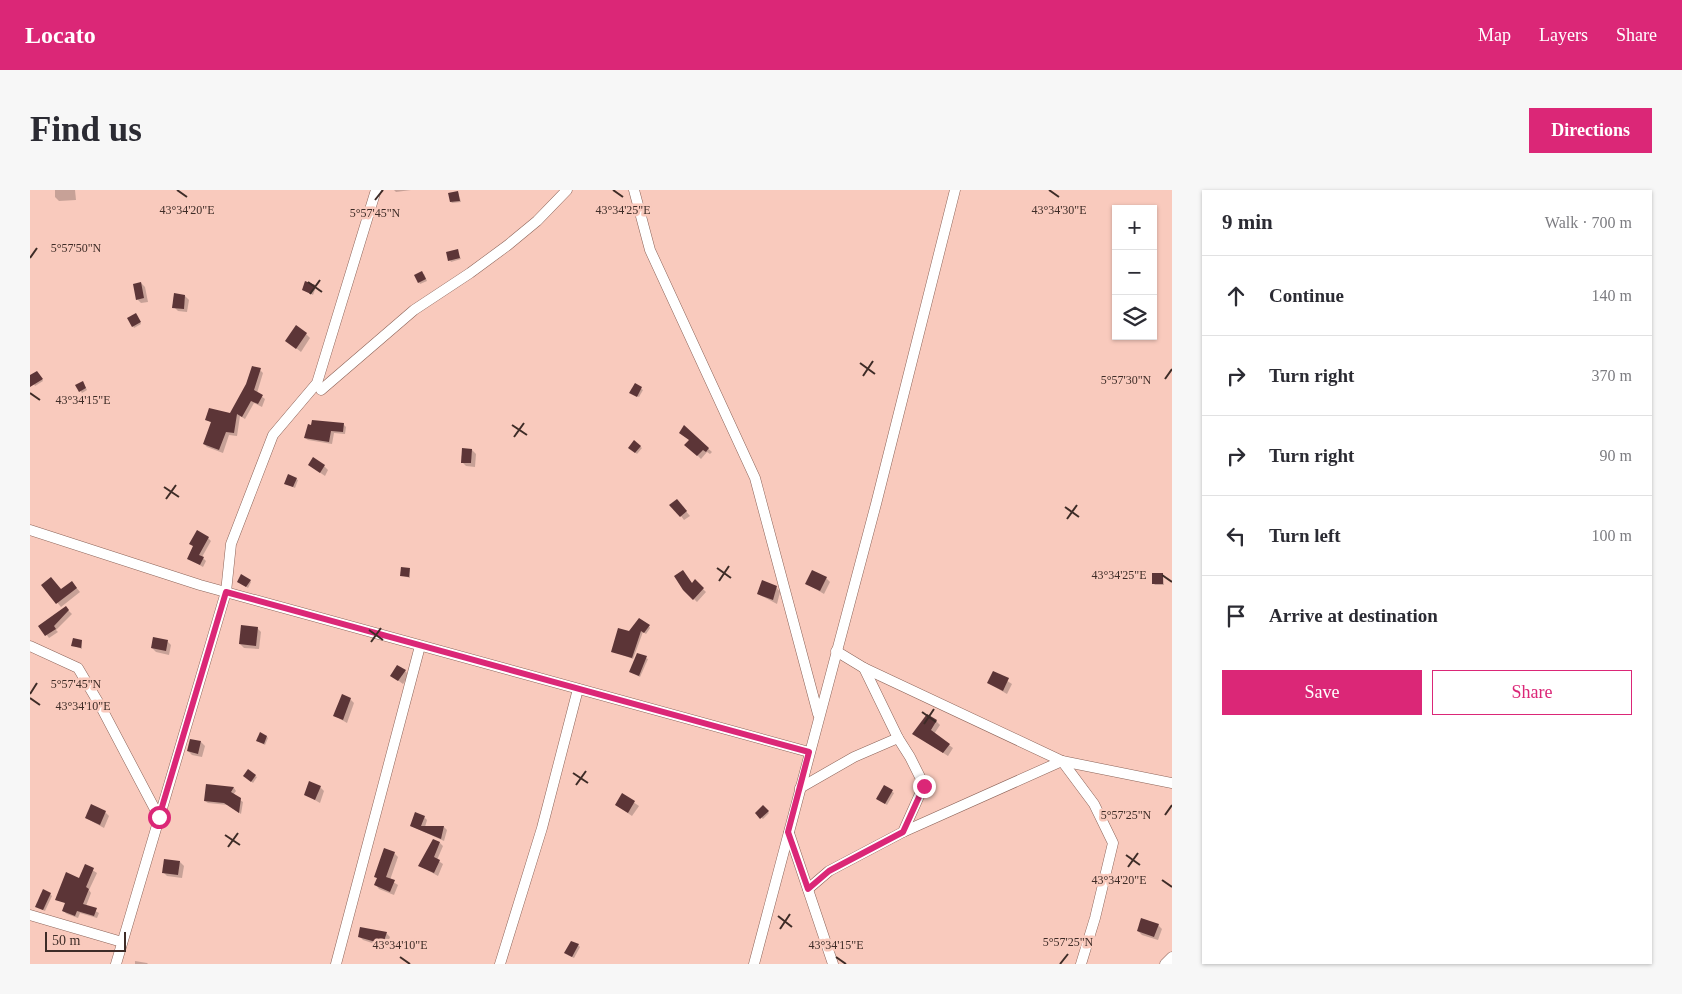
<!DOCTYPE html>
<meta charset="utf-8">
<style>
:root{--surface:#fff;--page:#f7f7f7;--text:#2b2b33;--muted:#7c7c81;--line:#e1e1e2;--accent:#db2777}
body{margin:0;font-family:Georgia,serif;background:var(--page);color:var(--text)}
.controls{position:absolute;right:15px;top:15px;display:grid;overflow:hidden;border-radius:0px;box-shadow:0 1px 4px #0004}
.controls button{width:45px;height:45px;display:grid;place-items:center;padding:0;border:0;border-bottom:1px solid var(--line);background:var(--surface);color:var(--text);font:25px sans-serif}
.scale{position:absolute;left:15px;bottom:12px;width:81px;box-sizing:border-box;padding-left:5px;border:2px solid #3e2c27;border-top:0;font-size:14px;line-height:18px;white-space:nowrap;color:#3e2c27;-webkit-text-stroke:4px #f9cabd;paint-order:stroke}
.stop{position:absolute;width:15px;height:15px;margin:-11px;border:4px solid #db2777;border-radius:50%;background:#fff}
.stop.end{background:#db2777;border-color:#fff;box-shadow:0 1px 5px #0008}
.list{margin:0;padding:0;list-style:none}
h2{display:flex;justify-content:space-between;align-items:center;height:65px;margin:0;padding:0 20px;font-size:21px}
h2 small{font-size:16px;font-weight:400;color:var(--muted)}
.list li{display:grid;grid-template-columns:32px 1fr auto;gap:15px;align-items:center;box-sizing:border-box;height:80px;padding:0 20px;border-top:1px solid var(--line)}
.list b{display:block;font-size:19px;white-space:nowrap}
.list em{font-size:16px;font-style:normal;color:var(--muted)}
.actions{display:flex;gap:10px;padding:15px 20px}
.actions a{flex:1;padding:11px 0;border:1px solid var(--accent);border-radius:0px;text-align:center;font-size:18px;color:var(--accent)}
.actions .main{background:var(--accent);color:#fff}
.icon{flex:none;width:28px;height:28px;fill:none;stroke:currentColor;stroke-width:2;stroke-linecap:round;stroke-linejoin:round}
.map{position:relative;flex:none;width:1142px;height:774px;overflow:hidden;border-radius:0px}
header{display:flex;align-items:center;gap:30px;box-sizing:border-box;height:70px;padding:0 25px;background:var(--accent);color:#fff}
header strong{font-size:24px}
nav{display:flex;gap:28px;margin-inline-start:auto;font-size:18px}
.intro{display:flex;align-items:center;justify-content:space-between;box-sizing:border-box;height:120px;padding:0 30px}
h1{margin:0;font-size:35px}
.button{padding:12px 22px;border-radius:0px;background:var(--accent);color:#fff;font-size:18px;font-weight:700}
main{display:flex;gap:30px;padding:0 30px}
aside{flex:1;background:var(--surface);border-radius:0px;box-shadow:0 1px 4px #0004}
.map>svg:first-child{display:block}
</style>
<header>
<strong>Locato</strong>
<nav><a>Map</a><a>Layers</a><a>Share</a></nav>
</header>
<div class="intro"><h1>Find us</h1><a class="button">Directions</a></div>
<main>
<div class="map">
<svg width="1142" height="774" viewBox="0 0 1142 774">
<rect width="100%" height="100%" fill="#f9cabd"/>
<g fill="#0003">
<polygon points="25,0 45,0 46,10 29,11 25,7"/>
<polygon points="364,0 381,0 366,2"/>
<polygon points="428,2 431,12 422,13 421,12"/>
<polygon points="427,61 431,69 421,72 420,70"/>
<polygon points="394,84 397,91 390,94 386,86"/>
<polygon points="111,93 115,97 118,112 111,113 107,109"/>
<polygon points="284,96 286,97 283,105 273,100"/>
<polygon points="155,106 159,110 157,122 148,121 144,117"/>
<polygon points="107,126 111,134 104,138 103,136"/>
<polygon points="276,144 280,148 271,162 261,154"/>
<polygon points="230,180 233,183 227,203 235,209 232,217 224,213 215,229 210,226 207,246 199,245 193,263 177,257 174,254 182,233 177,230 200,224"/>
<polygon points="9,184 13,191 5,196 0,187"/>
<polygon points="54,194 57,200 52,203 47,196"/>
<polygon points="605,194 613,200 609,207 603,204"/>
<polygon points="313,234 316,237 315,244 304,243 302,254 278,250 275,248"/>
<polygon points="654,237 682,262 680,264 677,262 671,269 656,254 660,250"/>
<polygon points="604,252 612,258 607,264 600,258"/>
<polygon points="442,260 446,264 445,277 436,276 432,272"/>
<polygon points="279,275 294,276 298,280 295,286"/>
<polygon points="266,289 268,290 265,298 256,294"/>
<polygon points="650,314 660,326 654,330 651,326"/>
<polygon points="178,348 181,351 172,367 176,371 173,377 159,369 164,357 161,354"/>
<polygon points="380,379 380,388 371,385"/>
<polygon points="653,382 662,394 665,391 676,402 667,412 654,399"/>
<polygon points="1133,385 1134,395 1125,395 1123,393"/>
<polygon points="796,388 800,392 794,404 777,394"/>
<polygon points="220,391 221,392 218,398 210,393"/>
<polygon points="12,395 32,401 45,396 50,402 31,417"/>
<polygon points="746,397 750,402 747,414 728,404"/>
<polygon points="36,418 42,424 26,440 28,442 19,448 10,436"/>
<polygon points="619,436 620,438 616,444 613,442 603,469 582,461 600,443"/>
<polygon points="227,438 231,442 229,459 214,458 210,454"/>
<polygon points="52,451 52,459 42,455"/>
<polygon points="137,451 141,455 139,465 126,462 122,458"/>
<polygon points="608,464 618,469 610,487 602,483"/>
<polygon points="375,481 379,485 373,494 362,486"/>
<polygon points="963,482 982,494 977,504 958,493"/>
<polygon points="320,509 324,513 317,533 305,526"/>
<polygon points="906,531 910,535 904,544 923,558 918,566 884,544"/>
<polygon points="237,547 238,548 235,555 227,551"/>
<polygon points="171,552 175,556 172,567 162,565 158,561"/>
<polygon points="225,586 227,587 223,593 216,587"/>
<polygon points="177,596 204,598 206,601 203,605 213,612 211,624 198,615 178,613 175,611"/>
<polygon points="290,597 294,601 290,613 276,605"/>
<polygon points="855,597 864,603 857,615 849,610"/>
<polygon points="593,605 609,616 602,626 586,615"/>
<polygon points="733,617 739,623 733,629 726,623"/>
<polygon points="75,622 79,626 74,638 56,628"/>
<polygon points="394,627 397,630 395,637 414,637 417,640 414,651 381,636"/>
<polygon points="410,653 413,656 407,670 413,674 408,686 390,676"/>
<polygon points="364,663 368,667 360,690 368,695 364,705 349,699 346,695 348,689 345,686"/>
<polygon points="150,672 154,676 152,688 137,686 133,682"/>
<polygon points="56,676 67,683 59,700 61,703 56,716 69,723 67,728 50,723 48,728 37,724 33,721 41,715 26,709 49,690"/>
<polygon points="20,704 22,706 15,721 8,718"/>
<polygon points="1128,735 1132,739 1128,750 1112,745 1108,741"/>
<polygon points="356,743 360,747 357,758 333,750 329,746"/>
<polygon points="548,755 550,757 544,768 538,765"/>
<polygon points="105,771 117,773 118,774 105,774"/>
</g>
<g fill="#5c3537">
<polygon points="428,1 430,11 420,12 418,3"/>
<polygon points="428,59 430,68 418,71 416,62"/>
<polygon points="392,81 396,89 388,93 384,85"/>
<polygon points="275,91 285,95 281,104 272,100"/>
<polygon points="111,92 114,108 106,110 103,94"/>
<polygon points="144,103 155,105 154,119 142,118"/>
<polygon points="106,123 111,132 102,137 97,128"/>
<polygon points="266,135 277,143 266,159 255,151"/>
<polygon points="222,176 231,178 224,200 233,205 228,214 221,211 212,227 207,224 204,243 196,242 189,260 173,254 181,232 175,230 179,218 200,223 216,194"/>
<polygon points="7,181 13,189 0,197 0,185"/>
<polygon points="53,191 56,198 49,202 45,195"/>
<polygon points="605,193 612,197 607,207 599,203"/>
<polygon points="282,230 314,233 313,242 301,241 299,252 274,248 278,234 281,235"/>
<polygon points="654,235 679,258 676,262 673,260 667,266 654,255 659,250 649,243"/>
<polygon points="604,250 611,256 605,263 598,258"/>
<polygon points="432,258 442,259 441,273 431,273"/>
<polygon points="283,267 295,275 290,283 278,275"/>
<polygon points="258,284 267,288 263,297 254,294"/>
<polygon points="647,309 657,321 650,327 639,315"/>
<polygon points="167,340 179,347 169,365 174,367 170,375 157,369 163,356 159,354"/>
<polygon points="371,377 380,378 379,387 370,386"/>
<polygon points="653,380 662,393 665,389 674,398 663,410 653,400 644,386"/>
<polygon points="782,380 797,387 790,401 775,394"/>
<rect x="1122" y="383" width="11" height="11"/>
<polygon points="211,384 221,390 216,397 207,392"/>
<polygon points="21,387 31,399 42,391 47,398 26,414 11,395"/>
<polygon points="732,390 747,396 743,410 727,404"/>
<polygon points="36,416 39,420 24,436 26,439 15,446 8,436"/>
<polygon points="609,428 620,435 614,443 611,441 602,468 581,462 588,438 599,441"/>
<polygon points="211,435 228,437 226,456 209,454"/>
<polygon points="123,447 138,450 136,461 121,458"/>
<polygon points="43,448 52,450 51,458 41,456"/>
<polygon points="607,463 617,466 609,486 599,482"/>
<polygon points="367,475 376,480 368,491 360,486"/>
<polygon points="963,481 979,488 973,501 957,493"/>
<polygon points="312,504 321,508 313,530 303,526"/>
<polygon points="897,524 907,530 901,540 920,554 913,563 882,544"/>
<polygon points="230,542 237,546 234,554 226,551"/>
<polygon points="160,549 171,551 168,564 157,561"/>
<polygon points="218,579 226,585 221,592 213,586"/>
<polygon points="279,591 291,596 285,610 274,605"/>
<polygon points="176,594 204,597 201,602 211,608 209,623 194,613 174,611"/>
<polygon points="854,595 863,600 855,614 846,609"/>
<polygon points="592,603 605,611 598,623 585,615"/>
<polygon points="61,614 76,621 70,635 55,628"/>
<polygon points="733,615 739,621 730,629 725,623"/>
<polygon points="385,622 395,626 391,636 414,636 411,649 380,636"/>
<polygon points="403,649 410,652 404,667 410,670 404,683 388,676"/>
<polygon points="354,658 365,662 356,687 365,690 360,702 344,695 347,688 344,687"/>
<polygon points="134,669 150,671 148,685 132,683"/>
<polygon points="55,674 64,678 56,697 59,699 53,714 67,718 64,726 47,721 45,726 32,721 35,713 25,710 36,682 49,688"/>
<polygon points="13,699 21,703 13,720 5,717"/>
<polygon points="1111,728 1129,734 1124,747 1107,741"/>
<polygon points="330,737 357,742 353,754 328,747"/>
<polygon points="541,751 549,754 542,767 534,763"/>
</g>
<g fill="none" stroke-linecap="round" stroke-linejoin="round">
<defs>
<g id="minor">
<polyline points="604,0 620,60 725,288 788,524"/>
<polyline points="291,200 384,120 440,83 478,55 507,31 537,0"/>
<polyline points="0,340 170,395 779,562"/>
<polyline points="0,456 48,478 71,517 129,627"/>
<polyline points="806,461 834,478 868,548"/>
<polyline points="834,478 1032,571 1064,614 1083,653 1065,728 1051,774"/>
<polyline points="770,598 824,567 868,548 880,567 894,595 873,642 799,681 778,699"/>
<polyline points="873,642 1032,571 1142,593"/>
<polyline points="759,643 803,774"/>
<polyline points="0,725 92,752"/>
<polyline points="86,774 196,402 201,354 243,245 287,193 346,0"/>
<polyline points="306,774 390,456"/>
<polyline points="470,774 512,638 548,499"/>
<polyline points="724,774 846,314 925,0"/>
<polyline points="1135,774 1142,767"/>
</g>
</defs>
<use href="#minor" stroke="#8c6358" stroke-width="11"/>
<use href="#minor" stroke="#fff" stroke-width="10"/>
</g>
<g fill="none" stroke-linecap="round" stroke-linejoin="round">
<polyline stroke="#db2777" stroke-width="6" points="129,627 196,402 779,562 758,642 778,699 799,681 873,642 894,596"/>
</g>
<path fill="none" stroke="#3e2c27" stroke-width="2" d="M147 0 157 7M583 0 593 7M1019 0 1029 7M345 10 353 0M0 68 7 58M278 92 292 102M280 104 290 90M830 173 845 184M833 186 843 171M1135 189 1142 179M0 203 10 210M482 235 497 245M484 247 494 233M134 297 149 307M136 309 146 295M1035 317 1049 327M1037 329 1047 315M687 378 701 388M1132 385 1142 392M689 391 699 376M339 440 353 450M341 452 351 438M0 504 7 493M0 508 10 515M892 522 906 532M894 534 904 519M543 583 558 593M546 595 556 581M1135 625 1142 615M195 645 210 655M198 657 208 643M1096 665 1110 675M1098 677 1108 663M1132 690 1142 697M748 726 762 737M750 739 760 724M370 767 380 774M806 767 816 774M1030 774 1038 764"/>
<g font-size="12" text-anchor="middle" fill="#3e2c27" stroke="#f9cabd" stroke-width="5" stroke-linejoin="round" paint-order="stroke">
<text x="157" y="24">43°34'20"E</text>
<text x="1029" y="24">43°34'30"E</text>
<text x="593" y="24">43°34'25"E</text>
<text x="345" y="27">5°57'45"N</text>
<text x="46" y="62">5°57'50"N</text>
<text x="1096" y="194">5°57'30"N</text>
<text x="53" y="214">43°34'15"E</text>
<text x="1089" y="389">43°34'25"E</text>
<text x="46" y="498">5°57'45"N</text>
<text x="53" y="520">43°34'10"E</text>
<text x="1096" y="629">5°57'25"N</text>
<text x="1089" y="694">43°34'20"E</text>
<text x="1038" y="756">5°57'25"N</text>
<text x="370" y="759">43°34'10"E</text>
<text x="806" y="759">43°34'15"E</text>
</g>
</svg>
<div class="controls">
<button>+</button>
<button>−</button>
<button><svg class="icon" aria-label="layers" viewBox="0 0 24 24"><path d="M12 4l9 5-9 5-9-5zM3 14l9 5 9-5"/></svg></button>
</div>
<div class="scale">50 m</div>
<div class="stop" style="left:129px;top:627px"></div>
<div class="stop end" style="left:894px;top:596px"></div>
</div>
<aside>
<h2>9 min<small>Walk · 700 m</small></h2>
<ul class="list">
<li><svg class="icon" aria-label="ahead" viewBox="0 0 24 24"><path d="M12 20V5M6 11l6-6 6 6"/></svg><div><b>Continue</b></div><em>140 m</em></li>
<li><svg class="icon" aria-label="right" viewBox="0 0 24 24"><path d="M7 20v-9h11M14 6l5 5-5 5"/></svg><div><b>Turn right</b></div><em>370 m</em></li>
<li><svg class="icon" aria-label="right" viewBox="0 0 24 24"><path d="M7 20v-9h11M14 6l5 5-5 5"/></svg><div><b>Turn right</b></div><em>90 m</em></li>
<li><svg class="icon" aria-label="left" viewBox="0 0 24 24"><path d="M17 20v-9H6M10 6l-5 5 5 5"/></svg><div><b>Turn left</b></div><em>100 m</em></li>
<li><svg class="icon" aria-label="arrive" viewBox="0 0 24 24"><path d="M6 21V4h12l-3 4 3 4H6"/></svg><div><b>Arrive at destination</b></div></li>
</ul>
<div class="actions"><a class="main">Save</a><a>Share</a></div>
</aside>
</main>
